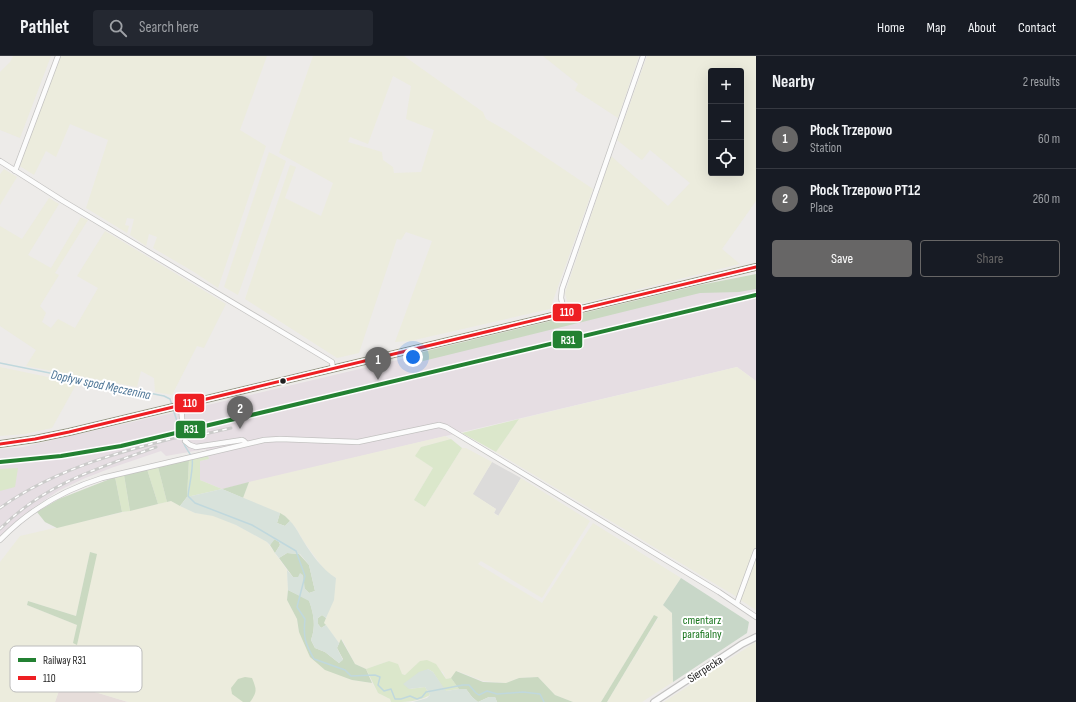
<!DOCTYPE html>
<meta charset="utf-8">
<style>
:root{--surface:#171b24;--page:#242831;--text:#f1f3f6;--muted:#9ea1a6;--line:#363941;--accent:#676666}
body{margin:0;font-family:"Sofia Sans Condensed",sans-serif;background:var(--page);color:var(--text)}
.controls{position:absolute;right:12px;top:12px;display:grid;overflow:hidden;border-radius:4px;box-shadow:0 4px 16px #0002}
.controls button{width:36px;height:36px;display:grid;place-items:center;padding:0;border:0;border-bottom:1px solid var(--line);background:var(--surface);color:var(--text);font:20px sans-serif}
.you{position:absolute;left:413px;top:301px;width:14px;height:14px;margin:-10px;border:3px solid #fff;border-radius:50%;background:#1a73e8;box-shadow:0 0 0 6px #1a73e833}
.badge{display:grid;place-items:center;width:26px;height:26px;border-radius:50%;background:var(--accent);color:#fff;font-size:13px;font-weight:700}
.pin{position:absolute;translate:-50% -33px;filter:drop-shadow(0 1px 2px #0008)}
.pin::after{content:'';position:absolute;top:21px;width:14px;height:12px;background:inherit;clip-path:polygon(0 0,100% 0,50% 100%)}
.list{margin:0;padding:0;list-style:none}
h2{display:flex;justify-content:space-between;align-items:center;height:52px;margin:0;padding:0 16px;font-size:17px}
h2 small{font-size:13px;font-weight:400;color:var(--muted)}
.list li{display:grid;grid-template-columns:26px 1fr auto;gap:12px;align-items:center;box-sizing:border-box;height:60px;padding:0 16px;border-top:1px solid var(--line)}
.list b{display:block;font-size:15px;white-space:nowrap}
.list p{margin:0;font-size:13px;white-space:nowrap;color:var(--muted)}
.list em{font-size:13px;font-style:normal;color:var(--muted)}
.actions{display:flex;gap:8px;padding:12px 16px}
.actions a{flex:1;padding:9px 0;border:1px solid var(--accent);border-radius:4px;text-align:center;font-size:14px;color:var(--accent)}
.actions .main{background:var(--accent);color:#fff}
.icon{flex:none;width:22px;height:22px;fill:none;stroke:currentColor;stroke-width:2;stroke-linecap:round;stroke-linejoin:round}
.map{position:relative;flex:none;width:756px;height:646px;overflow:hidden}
header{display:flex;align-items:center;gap:24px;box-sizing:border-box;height:56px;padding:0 20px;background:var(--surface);border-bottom:1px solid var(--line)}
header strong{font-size:19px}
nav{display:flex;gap:22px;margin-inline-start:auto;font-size:14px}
.search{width:280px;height:36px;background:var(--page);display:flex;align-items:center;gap:10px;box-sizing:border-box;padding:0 14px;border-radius:4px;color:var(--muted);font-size:15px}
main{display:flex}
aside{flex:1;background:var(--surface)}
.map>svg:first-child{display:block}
</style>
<header>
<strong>Pathlet</strong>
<div class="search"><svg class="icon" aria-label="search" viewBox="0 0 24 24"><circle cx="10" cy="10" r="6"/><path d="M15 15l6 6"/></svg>Search here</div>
<nav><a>Home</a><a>Map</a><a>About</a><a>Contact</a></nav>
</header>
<main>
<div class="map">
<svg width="756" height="646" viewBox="0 0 756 646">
<rect width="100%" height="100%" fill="#edebe9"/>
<polygon fill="#dcdbda" points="492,406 521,422 499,460 494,457 496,453 472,438"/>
<polygon fill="#e6dee3" points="756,219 756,325 737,311 222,433 200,424 200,405 209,403 206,393 166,400 161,395 111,412 83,423 58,435 23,459 0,480 0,393 23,391 44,386 186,354"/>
<polygon fill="#e6ddda" points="62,626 128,646 55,646"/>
<g fill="#ececdd" fill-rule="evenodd">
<polygon points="13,0 51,0 20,82 0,74 0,16 10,6"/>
<polygon points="60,0 267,0 240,74 266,90 218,232 194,216 153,192 157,181 149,178 146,190 130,179 134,163 127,162 125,169 129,170 127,177 86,152 108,84 70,68 56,101 46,95 34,119 18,109"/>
<path d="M313 0H404L483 56 486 63 507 75 593 133 550 253 410 285 395 286 432 185 406 176 401 184 397 183 359 297 337 302 245 243 290 109 296 111 285 142 321 160 333 127 279 97ZM393 20 411 30 406 63 434 74 421 116 394 117 393 111 383 104 382 96 348 86 350 81 368 88Z"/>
<polygon points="543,0 639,0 618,62 575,34 578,28"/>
<path d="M647 0H756V145L722 193 740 208 571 250 568 249 565 237 611 100 668 150 690 127 650 94 642 104 617 84ZM711 15H741V117H711Z"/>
<polygon points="269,96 286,105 238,239 224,231"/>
<polygon points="4,113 17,121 0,149 0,118"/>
<polygon points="49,142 59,148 28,199 51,212 81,161 88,164 55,217 59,219 40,250 46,257 42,266 51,272 58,263 75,272 98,232 77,220 105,175 226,248 204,292 197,290 172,339 155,336 154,322 141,315 137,331 26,310 36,294 0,270 0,170 22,183"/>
<polygon points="0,311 77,327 52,372 25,378 0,380"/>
<polygon points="737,311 756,325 756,492 737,541 496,396 519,363"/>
<polygon points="445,380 451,383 421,391 416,400 433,412 414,444 425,451 462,392 466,392 492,406 473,438 496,453 494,457 498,460 521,422 590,465 542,542 481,505 478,508 542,547 593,467 681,522 663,549 672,557 673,626 642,646 607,646 658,562 654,559 601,646 573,646 555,639 538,621 519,622 506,627 483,625 457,615 451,622 446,623 443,616 420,605 406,619 402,618 389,605 366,613 355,608 342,583 339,587 324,567 326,562 336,522 326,516 304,486 296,472 285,460 243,442 249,426"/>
<path d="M171 445 195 457 213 459 236 469 267 486 287 514 288 531 287 544 297 563 299 576 346 621 352 624 372 627 378 637 390 643 391 646H128L68 628 73 610 56 620 62 626 55 646H0V506L20 480ZM90 496 96 498 73 587 77 569 27 549 28 545 76 560Z"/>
<polygon points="756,501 756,554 739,543"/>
<polygon points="756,586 756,646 664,646 748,591"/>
</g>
<g fill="#dbe7cb">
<polygon points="519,363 496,396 462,377"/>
<polygon points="451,383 462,392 425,451 414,444 433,412 415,400 421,391"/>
<polygon points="208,399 209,403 200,405 200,424 222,433 187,441 189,403"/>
<polygon points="158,411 167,446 158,448 147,413"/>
<polygon points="18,412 15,431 0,435 0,413"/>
<polygon points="124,419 130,455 122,456 115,421"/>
<path d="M427 604 436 608 446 623 451 622 459 633 445 635 433 616 428 613 409 633 425 631 430 639C419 646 404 646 391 646L390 643 378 637 366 613 389 605 398 608 402 618 405 619 420 605Z"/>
</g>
<g fill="#cad9c1">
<polygon points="756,218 756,233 739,236 700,237 411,308 410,299 700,229"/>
<polygon points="189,403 187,441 180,450 171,445 167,446 158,411"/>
<polygon points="147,413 158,448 130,455 124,419"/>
<polygon points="115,421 122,456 57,472 45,466 37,456 59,443"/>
<polygon points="249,426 243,442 222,433"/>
<polygon points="280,457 285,460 290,465 285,470 277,467"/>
<polygon points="274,483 279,486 280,489 275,497 270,489"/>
<polygon points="90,496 97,498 77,589 73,587 77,569 27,549 28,545 76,560"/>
<polygon points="287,497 299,498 309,509 315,535 309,537 305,533 298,521 293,521 279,502"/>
<path d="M288 534 309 544C314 559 316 570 311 584L315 592 325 596 339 607 343 603 337 592 341 583 355 608 366 613 372 627 352 624 325 614 310 601 299 576 297 563 287 544Z"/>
<polygon points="322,559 326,562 324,567 326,569 321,572 318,568 318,562"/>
<polygon points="654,559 658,561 607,646 601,646"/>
<polygon points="456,615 483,626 506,627 519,622 538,621 555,639 573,646 497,646 495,641 489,641 478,646 472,641 466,633 459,633 451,622"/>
<path d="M245 621 252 622C257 634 257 636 250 646H243L232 638 231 632 238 623Z"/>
</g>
<g fill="#d8e2db">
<path d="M222 433 280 457 277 467 285 470 290 465C296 471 299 478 304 486 312 499 322 513 336 522L334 544 326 562 322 559 318 562V568L321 572 326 569 339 587 337 592 343 604 339 607 325 596 315 592 311 584C316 570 314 559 309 545L288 534 287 514 293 521H298L300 517 303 519 305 533 309 537 315 535 309 509 300 498 287 497 279 502 275 497 280 489 279 486 275 483 270 489 267 486 236 469 213 460 195 457 180 450 187 441Z"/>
<polygon points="428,613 433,616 446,635 459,633 466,633 472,641 478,646 489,641 495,641 497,646 413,646 427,642 430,639 425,631 409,633 403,628 419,616"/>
</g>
<polygon fill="#c8d7c8" points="681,522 749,566 747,577 673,626 672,557 663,549"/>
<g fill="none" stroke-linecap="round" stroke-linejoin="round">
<g stroke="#c0d8dd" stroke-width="1.5">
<polyline points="0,307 164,340 170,343 172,349"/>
<polyline points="173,353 180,374"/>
<path d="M183 385C185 393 190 396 192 402 194 410 189 430 188 440L195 447 252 469 296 495 305 520 297 551 305 563C303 581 305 587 314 603L345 614 351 620 375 619 380 621 378 629 384 635 391 633 395 643H401L410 640 417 643 422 641 426 636 463 629H469L476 637 479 639 487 635 497 638 523 636 540 638 544 646"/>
</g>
<polyline stroke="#c4c2c1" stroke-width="4.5" stroke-dasharray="4.5 2" stroke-linecap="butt" points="183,374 185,385"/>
<defs>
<g id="minor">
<polyline points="0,105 63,145 332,306 333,313"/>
<polyline points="15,115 58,0"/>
<polyline points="565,258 561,242 562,233 643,0"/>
<polyline points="181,350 183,374"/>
<polyline points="185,385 190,389 196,391 242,384 244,385 246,387"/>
<path d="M0 484C29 454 63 434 102 422L264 384 280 383 358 386 439 369 446 371 719 536 756 561"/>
<polyline points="737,547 756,495"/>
</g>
<polyline id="tertiary" points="654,646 742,588 756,581"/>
<polyline id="secondary" points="0,388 35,383 69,376 756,211"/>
</defs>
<use href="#minor" stroke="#c3c2c1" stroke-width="6"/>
<use href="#tertiary" stroke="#c3c2c1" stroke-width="8"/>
<use href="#secondary" stroke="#949583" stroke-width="8"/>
<use href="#minor" stroke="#fcfcfc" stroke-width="4.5"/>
<use href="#tertiary" stroke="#fcfcfc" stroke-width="5.5"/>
<use href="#secondary" stroke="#f3f3ec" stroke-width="6"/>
<defs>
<g id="rail">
<polyline points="196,380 231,372"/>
<path d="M0 452C59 410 133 392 202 375"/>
<path d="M0 473C44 428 99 412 156 391"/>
</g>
</defs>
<use href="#rail" stroke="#cbcbca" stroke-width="3"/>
<use href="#rail" stroke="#fff" stroke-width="1.5" stroke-dasharray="4.5" stroke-linecap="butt"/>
<defs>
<polyline id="bus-1" points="0,388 35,383 69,376 756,211"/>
</defs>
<use href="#bus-1" stroke="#fff" stroke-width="6"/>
<use href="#bus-1" stroke="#ee1f23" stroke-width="3"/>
<defs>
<polyline id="rail-1" points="0,406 61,400 121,390 756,239"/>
</defs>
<use href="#rail-1" stroke="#fff" stroke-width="7"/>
<use href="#rail-1" stroke="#238132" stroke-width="4"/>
</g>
<circle fill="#1f1f1f" stroke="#fff" stroke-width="1.5" cx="283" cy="325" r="3.5"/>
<g text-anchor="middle" stroke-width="4" stroke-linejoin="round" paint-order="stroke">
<g font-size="12" fill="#17741b" stroke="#fff">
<text x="702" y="568">cmentarz<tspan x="702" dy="14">parafialny</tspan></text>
</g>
<g font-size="12" fill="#1f1f1f" stroke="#fff">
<text transform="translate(705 613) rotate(-33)" y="4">Sierpecka</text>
</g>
<g font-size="13" font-style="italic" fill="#4e7697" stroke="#fff">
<text transform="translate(101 328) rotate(12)" y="5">Dopływ spod Męczenina</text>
</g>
</g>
<rect x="10" y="590" width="132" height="46" rx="6" fill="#fff" stroke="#bcbcbc" stroke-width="1"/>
<rect x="18" y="602" width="18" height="4" fill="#238132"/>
<rect x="18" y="620" width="18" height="4" fill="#ee1f23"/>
<g font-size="11" fill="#1f1f1f">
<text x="43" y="608">Railway R31</text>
<text x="43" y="626">110</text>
</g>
<g stroke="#fff" stroke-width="1.5">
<rect x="552" y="247" width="30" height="19" rx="4" fill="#ee1f23"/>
<rect x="552" y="274" width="31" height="19" rx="4" fill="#238132"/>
<rect x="174" y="337" width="31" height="20" rx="4" fill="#ee1f23"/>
<rect x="175" y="364" width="31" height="19" rx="4" fill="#238132"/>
</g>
<g font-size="11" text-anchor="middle" font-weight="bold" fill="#fff">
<text x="567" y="260">110</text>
<text x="568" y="288">R31</text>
<text x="190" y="351">110</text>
<text x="191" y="377">R31</text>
</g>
</svg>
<div class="controls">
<button>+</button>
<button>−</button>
<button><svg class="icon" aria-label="locate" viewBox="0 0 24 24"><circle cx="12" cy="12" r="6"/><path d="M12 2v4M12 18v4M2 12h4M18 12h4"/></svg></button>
</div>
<div class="you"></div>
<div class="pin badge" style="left:378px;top:324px">1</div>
<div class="pin badge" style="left:240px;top:373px">2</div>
</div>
<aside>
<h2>Nearby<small>2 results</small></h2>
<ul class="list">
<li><span class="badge">1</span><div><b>Płock Trzepowo</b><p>Station</p></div><em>60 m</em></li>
<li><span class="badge">2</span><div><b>Płock Trzepowo PT12</b><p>Place</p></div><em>260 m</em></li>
</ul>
<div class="actions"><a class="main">Save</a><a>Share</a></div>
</aside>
</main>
